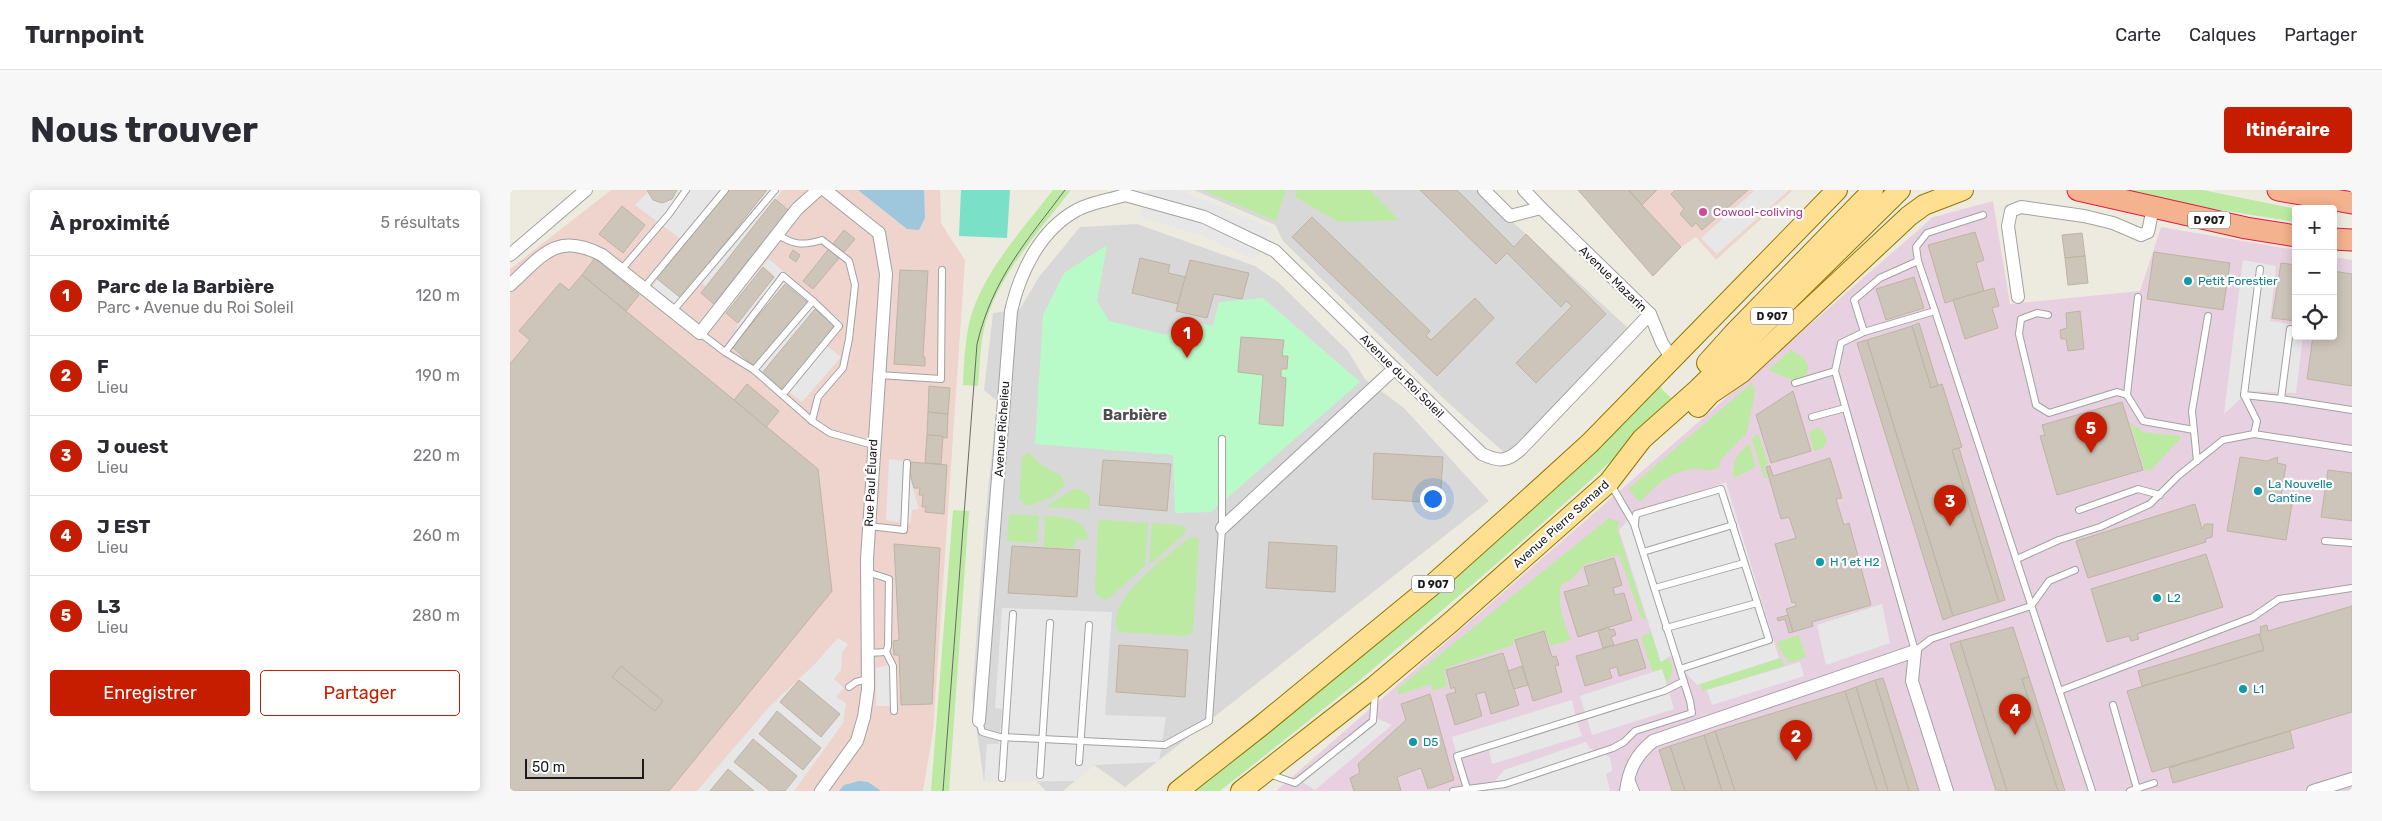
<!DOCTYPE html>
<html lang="fr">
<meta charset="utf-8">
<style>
:root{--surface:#fff;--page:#f7f7f7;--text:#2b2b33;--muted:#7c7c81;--line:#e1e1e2;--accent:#c61d00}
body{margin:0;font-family:Rubik,sans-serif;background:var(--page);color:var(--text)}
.controls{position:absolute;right:15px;top:15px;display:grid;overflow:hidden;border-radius:5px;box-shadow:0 2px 12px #0003}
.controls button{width:45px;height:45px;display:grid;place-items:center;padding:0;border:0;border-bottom:1px solid var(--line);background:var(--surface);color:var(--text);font:25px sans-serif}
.scale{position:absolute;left:15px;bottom:12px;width:119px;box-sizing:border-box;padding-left:5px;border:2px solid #1b1b1b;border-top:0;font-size:14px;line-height:18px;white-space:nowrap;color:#1b1b1b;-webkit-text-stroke:4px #fff;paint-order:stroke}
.you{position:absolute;left:922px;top:308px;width:18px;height:18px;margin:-12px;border:4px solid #fff;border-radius:50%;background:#1a73e8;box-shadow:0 0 0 8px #1a73e833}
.badge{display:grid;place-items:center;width:32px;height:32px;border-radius:50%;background:var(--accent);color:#fff;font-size:16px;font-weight:700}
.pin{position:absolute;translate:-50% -41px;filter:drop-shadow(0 1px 2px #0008)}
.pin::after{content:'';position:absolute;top:26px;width:18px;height:15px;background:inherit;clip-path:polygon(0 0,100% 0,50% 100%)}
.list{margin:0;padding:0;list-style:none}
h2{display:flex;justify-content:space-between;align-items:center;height:65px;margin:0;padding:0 20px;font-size:21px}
h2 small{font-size:16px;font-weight:400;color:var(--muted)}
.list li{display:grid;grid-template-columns:32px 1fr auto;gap:15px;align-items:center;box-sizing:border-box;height:80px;padding:0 20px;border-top:1px solid var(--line)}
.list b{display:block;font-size:19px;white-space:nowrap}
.list p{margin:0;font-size:16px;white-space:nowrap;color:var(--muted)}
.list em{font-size:16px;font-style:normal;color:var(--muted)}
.actions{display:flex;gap:10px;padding:15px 20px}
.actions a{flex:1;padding:11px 0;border:1px solid var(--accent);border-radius:5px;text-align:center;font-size:18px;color:var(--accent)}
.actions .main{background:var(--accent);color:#fff}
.icon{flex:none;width:28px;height:28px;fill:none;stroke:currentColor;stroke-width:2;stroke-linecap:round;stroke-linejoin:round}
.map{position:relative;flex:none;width:1842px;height:601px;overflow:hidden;border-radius:5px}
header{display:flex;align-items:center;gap:30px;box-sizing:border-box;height:70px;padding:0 25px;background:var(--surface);border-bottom:1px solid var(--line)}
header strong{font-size:24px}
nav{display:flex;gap:28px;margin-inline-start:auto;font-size:18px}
.intro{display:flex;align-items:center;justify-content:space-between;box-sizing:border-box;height:120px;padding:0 30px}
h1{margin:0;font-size:35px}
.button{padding:12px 22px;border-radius:5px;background:var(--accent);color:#fff;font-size:18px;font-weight:700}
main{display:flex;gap:30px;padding:0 30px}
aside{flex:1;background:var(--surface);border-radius:5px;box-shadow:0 2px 12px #0003}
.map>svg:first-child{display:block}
</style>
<header>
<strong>Turnpoint</strong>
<nav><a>Carte</a><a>Calques</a><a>Partager</a></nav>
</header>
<div class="intro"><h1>Nous trouver</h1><a class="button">Itinéraire</a></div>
<main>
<aside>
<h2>À proximité<small>5 résultats</small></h2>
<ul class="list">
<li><span class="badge">1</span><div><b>Parc de la Barbière</b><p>Parc · Avenue du Roi Soleil</p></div><em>120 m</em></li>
<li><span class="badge">2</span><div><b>F</b><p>Lieu</p></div><em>190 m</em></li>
<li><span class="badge">3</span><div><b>J ouest</b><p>Lieu</p></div><em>220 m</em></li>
<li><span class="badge">4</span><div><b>J EST</b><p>Lieu</p></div><em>260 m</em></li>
<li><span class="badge">5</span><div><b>L3</b><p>Lieu</p></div><em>280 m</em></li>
</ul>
<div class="actions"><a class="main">Enregistrer</a><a>Partager</a></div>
</aside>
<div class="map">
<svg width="1842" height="601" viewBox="0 0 1842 601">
<rect width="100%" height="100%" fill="#edebe0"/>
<g fill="#d9d8d8">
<polygon points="684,0 968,0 1118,138 997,265 933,208 773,51 765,35"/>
<polygon points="627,34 745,76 768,92 838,161 855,189 894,218 979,311 615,597 584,575 553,601 536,601 525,590 474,592 462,507 474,343 487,211 474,200 483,123 510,119 529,87 570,37"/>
</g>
<g fill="#efd4ce">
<polygon points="101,0 430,0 431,33 455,70 423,542 413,601 0,601 0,79"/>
<polygon points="1068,0 1283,0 1206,70 1186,47 1171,57 1143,86"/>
</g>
<polygon fill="#e7d1e0" points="1483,11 1500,114 1630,101 1651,37 1786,60 1786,146 1823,146 1823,67 1842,70 1842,601 766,601 1423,27"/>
<g fill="#bceaa3">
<path d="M543 0H561C530 41 491 81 476 131 470 152 470 174 468 196L453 195C454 172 455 148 461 126 476 78 513 39 543 0Z"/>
<polygon points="692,0 776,0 766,31"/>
<polygon points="787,0 860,0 889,30 829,32 785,7"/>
<polygon points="1616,0 1693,0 1787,19 1786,32 1692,17"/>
<path d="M1281 160C1287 163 1296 168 1298 176 1301 185 1288 191 1281 189 1274 188 1265 183 1258 180Z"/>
<path d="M1242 193 1245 202 1237 242 1209 272 1210 277C1195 284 1195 277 1183 279 1157 283 1148 294 1130 312L1118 299Z"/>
<polygon points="1150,197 1161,208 1126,247 1082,289 984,376 850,490 710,601 679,601 1099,248"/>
<polygon points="1620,232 1633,242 1669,246 1671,248 1642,279 1635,281"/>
<polygon points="1307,237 1313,241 1317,252 1313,258 1304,261 1299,243"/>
<polygon points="1248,243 1258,274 1254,276 1258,288 1254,288 1242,249"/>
<path d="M1239 253 1246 277 1224 288C1220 273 1229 263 1239 253Z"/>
<polygon points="518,262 533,276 551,285 555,294 542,307 518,316 509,309 512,268"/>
<polygon points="563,299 570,299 580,306 579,319 536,317"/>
<polygon points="443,320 459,321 439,601 421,601"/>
<polygon points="499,324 529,326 527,353 497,351"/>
<path d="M535 326C553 327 576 327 578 350L566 349 564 358 534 357Z"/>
<path d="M1099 328 1110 332 1107 338 1136 429 1131 428 1109 365 1075 374 1062 389 1051 395C1047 413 1054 433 1061 450L1041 456 1034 440 1004 449 1003 455 939 477 934 481 937 496 923 501 921 494 888 505 887 499Z"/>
<polygon points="592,330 638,333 635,376 598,409 591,409 585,402 588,331"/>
<polygon points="642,333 671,335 676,338 674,344 643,372 639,373"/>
<path d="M685 347 689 349 683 442 677 446 609 442C591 411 660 365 680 347Z"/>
<polygon points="1141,442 1150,472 1158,468 1163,478 1160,489 1156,492 1152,480 1143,483 1131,447"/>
<path d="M1289 445 1296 467 1278 473C1276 465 1268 460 1267 452Z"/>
<polygon points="1271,468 1274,476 1193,501 1190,494"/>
</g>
<polygon fill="#b9fbc8" points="597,55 587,111 599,131 657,145 671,130 703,136 709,112 753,108 850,192 701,322 665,323 663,265 525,254 533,125 554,83"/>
<polygon fill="#7ae0c7" points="451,0 500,0 497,48 449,46"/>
<g fill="#e7e7e7">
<polygon points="140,0 272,0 206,103 190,92 164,122 141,99 172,50 125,15"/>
<polygon points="637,0 670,0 762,38 751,61 744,70 693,46 630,27"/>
<polygon points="1245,0 1279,0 1207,64 1191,48"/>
<polygon points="259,69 331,131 317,156 331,167 292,212 222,158 228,132 214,119"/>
<polygon points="1733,70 1766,76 1760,131 1786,135 1786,146 1793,146 1786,203 1739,201 1714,224"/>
<polygon points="379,269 399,272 399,285 409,319 402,320 400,334 376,330"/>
<polygon points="1216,292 1269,468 1187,495 1160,466 1151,472 1109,340 1119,329"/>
<polygon points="1372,414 1380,453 1316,475 1307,435"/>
<polygon points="492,418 602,422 595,525 656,527 649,572 584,575 565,591 474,592 477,554 489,554 492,519 485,518"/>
<polygon points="328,448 338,454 332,463 331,480 324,489 334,498 326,507 336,513 333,533 284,601 187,601 260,516 304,475"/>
<polygon points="1290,472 1294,486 1202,515 1197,500"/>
<polygon points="387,473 388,516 366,516 366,478"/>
<polygon points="1152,479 1164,519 1082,545 1070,506"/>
<polygon points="1062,510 1066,529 1072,546 982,574 978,555 947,566 942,547"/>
<polygon points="863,527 882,535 805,600 789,590"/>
<polygon points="1076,552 1079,558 1100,567 1102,581 1096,584 1100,601 977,601 994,580"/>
</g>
<g fill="#9ec6dd">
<polygon points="348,0 414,0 415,28 409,40 397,39"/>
<polygon points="349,591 358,592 371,601 329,601 334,595"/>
</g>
<g fill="#cdc5b9" stroke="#bfb3a2">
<polygon points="137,0 167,0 162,9 152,13 143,10"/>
<polygon points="216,0 257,0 171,108 146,88"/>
<polygon points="910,0 947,0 1004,57 1016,44 1096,124 1026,193 1006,173 1062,116 1056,111 1051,117 997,63 986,74"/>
<polygon points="1068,0 1118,0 1171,57 1143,86"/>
<polygon points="1119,0 1147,0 1132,15"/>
<polygon points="1165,0 1238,0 1192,40 1186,33 1182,37 1170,24 1174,19 1161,4"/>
<polygon points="265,9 278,20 204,114 191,103"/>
<polygon points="112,16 135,35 113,63 89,44"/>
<polygon points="802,27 920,141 916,146 921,150 965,108 984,128 927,186 782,47"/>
<polygon points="334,40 345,49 303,99 293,91"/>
<polygon points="1465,42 1474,70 1466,73 1474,101 1435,113 1418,55"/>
<polygon points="1572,43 1575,66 1555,68 1552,45"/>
<polygon points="283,60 290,65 286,72 279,67"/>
<polygon points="1644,62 1720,73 1713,120 1637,109"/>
<polygon points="1575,66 1578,93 1558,95 1555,68"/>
<polygon points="85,68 129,105 116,121 72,85"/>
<polygon points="630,68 660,75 658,83 676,87 668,114 622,103"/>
<polygon points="680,70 739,83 732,109 704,104 697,128 666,121"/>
<polygon points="1771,73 1786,75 1786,131 1762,128"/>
<polygon points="253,77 264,87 228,133 216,123"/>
<polygon points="390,80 418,81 413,167 415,167 415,176 384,174"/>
<polygon points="1823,81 1842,84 1842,196 1797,189 1803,146 1823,146"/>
<polygon points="72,85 308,279 322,401 159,601 0,601 0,174 20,150 9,141 50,93 59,100"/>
<polygon points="1404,87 1414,118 1376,130 1366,99"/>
<polygon points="275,94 298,113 244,176 222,157"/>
<polygon points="1484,98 1489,116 1482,118 1488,138 1455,149 1443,110"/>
<polygon points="305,119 326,137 273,201 252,183"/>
<polygon points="1570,121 1574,159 1558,161 1556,149 1551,149 1550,140 1557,138 1556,123"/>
<polygon points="1409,133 1428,195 1421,198 1402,136"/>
<polygon points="1402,136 1421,198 1432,194 1452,257 1442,260 1489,412 1443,426 1357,150"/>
<polygon points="731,147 774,150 772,166 778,166 777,179 771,179 771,187 776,188 773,236 749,234 753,185 728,182"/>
<polygon points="1357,150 1443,426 1433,430 1347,153"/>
<polygon points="237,194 269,221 256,237 224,210"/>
<polygon points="419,196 440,198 438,224 418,222"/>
<polygon points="1283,201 1301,261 1261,273 1246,225"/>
<polygon points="1612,212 1633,280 1547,305 1530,246 1535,245 1532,235"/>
<polygon points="418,222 438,224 437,248 417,245"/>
<polygon points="417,245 433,246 431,274 415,273"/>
<polygon points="1449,258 1495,410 1489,412 1442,260"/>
<polygon points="864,263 933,267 930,313 862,309"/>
<polygon points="1730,267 1757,271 1768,267 1767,273 1776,275 1770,312 1782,314 1776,350 1717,341"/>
<polygon points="1320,268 1332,308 1326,309 1334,335 1339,333 1361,415 1302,432 1303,436 1283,442 1276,419 1286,416 1285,412 1282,413 1265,354 1286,348 1279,327 1271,329 1256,277 1260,276 1263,286"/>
<polygon points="593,270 661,274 657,321 589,315"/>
<polygon points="401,272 437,275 434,324 415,322 416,317 412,317 413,305 409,305 410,298 404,298 400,283"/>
<polygon points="1818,280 1842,283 1842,331 1811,327"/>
<polygon points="1685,314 1692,339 1695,334 1703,334 1702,347 1695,349 1696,352 1578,388 1566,351"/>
<polygon points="759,352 827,356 825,402 756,398"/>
<polygon points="384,354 430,358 422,514 391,515 389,465 384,465 383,451 389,450"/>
<polygon points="502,356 570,360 567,407 498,403"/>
<polygon points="1696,364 1713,417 1627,444 1629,449 1621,451 1619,446 1597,452 1581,399"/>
<polygon points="1104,368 1112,395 1103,398 1105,405 1114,403 1122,430 1068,447 1054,402 1079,395 1074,377"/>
<polygon points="1842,416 1842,522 1642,582 1617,501 1754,460 1749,444 1751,443 1750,437 1757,435 1758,441"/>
<polygon points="1278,425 1283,442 1279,443 1275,429 1268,431 1267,428"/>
<polygon points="1099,437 1099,440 1104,439 1106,445 1101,447 1104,455 1093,458 1088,441"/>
<polygon points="1503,437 1519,487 1512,489 1548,601 1497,601 1450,451"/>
<polygon points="1034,441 1042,467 1046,466 1049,475 1045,476 1052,502 1023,511 1005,450"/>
<polygon points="1749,444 1754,460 1632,496 1628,481"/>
<polygon points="1127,449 1136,478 1109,486 1107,477 1099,479 1102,488 1075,496 1066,466"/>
<polygon points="1450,451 1497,601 1486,601 1440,454"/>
<polygon points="609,455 678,460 675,507 606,502"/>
<polygon points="993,463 1009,515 981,524 975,502 966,504 972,526 945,535 936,505 946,502 944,497 941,499 936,480"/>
<polygon points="111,476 153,511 145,521 102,487"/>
<polygon points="1012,476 1018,495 1004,499 998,481"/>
<polygon points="1519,487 1555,601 1548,601 1512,489"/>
<polygon points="1373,488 1409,601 1399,601 1365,490"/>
<polygon points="289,490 330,524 311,547 270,512"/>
<polygon points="1365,490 1399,601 1378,601 1346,497"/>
<polygon points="1346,497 1378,601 1367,601 1335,501"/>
<polygon points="1335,501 1367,601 1225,601 1205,541"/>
<polygon points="920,504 944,590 918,599 911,578 887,587 891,601 844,601 840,588 850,583 848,574 896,530 891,514"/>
<polygon points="267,521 311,558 293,580 249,544"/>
<polygon points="1205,541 1225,601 1212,601 1194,545"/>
<polygon points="1780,541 1784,558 1663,593 1659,578"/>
<polygon points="1194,545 1212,601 1175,601 1160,556"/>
<polygon points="243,549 287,586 275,601 260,601 224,572"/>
<polygon points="1160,556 1175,601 1162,601 1149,560"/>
<polygon points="218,579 244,601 200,601"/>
</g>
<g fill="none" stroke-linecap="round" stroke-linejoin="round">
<defs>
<g id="service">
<path d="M267 44C283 55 293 56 312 50L339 71 345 95 339 149 333 178 308 207 302 231"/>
<polyline points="1408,71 1406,57 1417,43 1473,25"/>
<polyline points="111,80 159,24 176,0"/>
<polyline points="133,99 215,0"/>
<polyline points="162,122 265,0"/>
<polyline points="1538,125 1527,123 1511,129 1509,144 1526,215 1539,223 1607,202 1617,205 1633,231 1684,240"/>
<polyline points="1354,142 1344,110 1370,88 1408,71 1425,121"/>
<polyline points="190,143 215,162 244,180 302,231 320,243 363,255"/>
<polyline points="215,162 273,86 303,111"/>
<polyline points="244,180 303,111 329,136 273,204"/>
<polyline points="369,185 431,189 432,80"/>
<polyline points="1285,193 1325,181"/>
<polyline points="1617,205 1628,107"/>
<polyline points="1734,205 1771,209 1780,139"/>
<polyline points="1771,209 1842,220"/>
<polyline points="1302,227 1335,218"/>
<polyline points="1744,244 1747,231 1734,205 1750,79"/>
<polyline points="1687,271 1682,221 1698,126"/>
<polyline points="1569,320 1628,299 1650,305"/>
<polyline points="1125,334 1126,324 1211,299 1259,450 1170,479"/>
<polyline points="359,336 394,340 397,273"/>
<polyline points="1815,351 1842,353"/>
<polyline points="1133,362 1223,335"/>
<polyline points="1507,369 1549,350 1590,337 1640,314 1668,286 1713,250 1744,244 1842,259"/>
<polyline points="1565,380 1539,391 1521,416 1421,449 1405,461 1325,181 1331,153 1354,142 1425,121 1582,601"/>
<polyline points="357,382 379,389 378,456 376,462 358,463"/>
<polyline points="1145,398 1234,373"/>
<polyline points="1156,438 1247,413"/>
<polyline points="376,462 383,476 384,521"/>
<polyline points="339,497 346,492 358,489"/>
<polyline points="1549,501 1743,427 1769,409 1842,398"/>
<polyline points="1603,515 1627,599"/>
<polyline points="469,531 472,542 490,547 655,555 699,531 712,338 712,249"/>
<polyline points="569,572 579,435"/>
<polyline points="759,584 785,593 789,590 863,531 865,502"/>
<polyline points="530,585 540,433"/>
<polyline points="1120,587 1126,601"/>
<polyline points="492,588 503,424"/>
<polyline points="957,599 947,566 1154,501 1174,491"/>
<polyline points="943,601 995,594 1103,558 1114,552 1125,541 1182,523 1180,511 1124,334 1100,293"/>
<polyline points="1620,601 1644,593"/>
</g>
<g id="minor">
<polyline points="974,0 1000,26 1031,18 1140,124 1152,153 1162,169"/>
<polyline points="1014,0 1031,18"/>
<path d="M615 5 694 27 765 61 972 264C989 272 997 272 1011 259L1140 124"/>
<polyline points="0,65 76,0"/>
<path d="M0 95C32 66 46 41 92 65L190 143 287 19 308 0"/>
<polyline points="1508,107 1498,36 1501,21 1511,17 1574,26 1603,33 1631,45 1638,42 1643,18"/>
<polyline points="712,338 884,179"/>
<path d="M469 531 501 121C510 82 530 40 567 20 581 12 600 10 615 5"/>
<polyline points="311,601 347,551 354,527 358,499 357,369 376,84 369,43 315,0"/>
<path d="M1116 601C1119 579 1126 565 1143 551L1405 461 1402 491 1437 601"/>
<polyline points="1803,601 1842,589"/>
</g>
<g id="primary">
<polyline points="1197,173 1223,144 1363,0"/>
<polyline points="1188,217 1200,204 1231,183 1399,26 1414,15 1453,0"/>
<polyline points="668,601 752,535 920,397 1015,312 1080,253 1327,0"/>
<polyline points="731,601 865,496 941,432 1099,292 1132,249 1186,201 1390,0"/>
</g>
<g id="trunk">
<polyline points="1568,0 1736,38 1786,46"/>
<polyline points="1768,0 1842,13"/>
<polyline points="1823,49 1842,50"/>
</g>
</defs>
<use href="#service" stroke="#a2a2a2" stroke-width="8"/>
<use href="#minor" stroke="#a2a2a2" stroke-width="14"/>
<use href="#primary" stroke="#927700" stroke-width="22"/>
<use href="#trunk" stroke="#da1e43" stroke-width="23"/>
<use href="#service" stroke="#fff" stroke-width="6"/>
<use href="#minor" stroke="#fff" stroke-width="12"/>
<use href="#primary" stroke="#ffe093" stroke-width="20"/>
<use href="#trunk" stroke="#f4b28e" stroke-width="21"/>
<path stroke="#696969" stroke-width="1" d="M433 601 467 154C483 88 516 52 555 0"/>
</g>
<circle fill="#d1479c" stroke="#fff" stroke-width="2" cx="1193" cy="22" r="5"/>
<g fill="#0f9aa8" stroke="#fff" stroke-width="2">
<circle cx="1678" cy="91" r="5"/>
<circle cx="1748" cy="301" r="5"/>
<circle cx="1310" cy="372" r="5"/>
<circle cx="1647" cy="408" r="5"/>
<circle cx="1733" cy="499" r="5"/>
<circle cx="903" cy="552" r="5"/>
</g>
<g text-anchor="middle" stroke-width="4.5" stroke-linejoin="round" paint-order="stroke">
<g fill="#fff" stroke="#5f5f5f" stroke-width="1">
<rect x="1678" y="21.5" width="42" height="17" rx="4"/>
<rect x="1241" y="117.5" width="42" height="17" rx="4"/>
<rect x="902" y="385.5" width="42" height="17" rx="4"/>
</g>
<g font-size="11" font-weight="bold" fill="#1b1b1b">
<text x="1699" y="34">D 907</text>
<text x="1262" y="130">D 907</text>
<text x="923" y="398">D 907</text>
</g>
<g font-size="12" fill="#b23c85" stroke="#fff" text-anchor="start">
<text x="1203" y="26">Cowool-coliving</text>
</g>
<g font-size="12" fill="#1b1b1b" stroke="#fff">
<text transform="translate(1103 89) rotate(44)" y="4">Avenue Mazarin</text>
<text transform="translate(892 186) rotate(45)" y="4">Avenue du Roi Soleil</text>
<text transform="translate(492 239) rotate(-86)" y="4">Avenue Richelieu</text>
<text transform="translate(361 293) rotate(-87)" y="4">Rue Paul Éluard</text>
<text transform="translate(1051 334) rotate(-42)" y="4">Avenue Pierre Semard</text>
</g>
<g font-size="12" fill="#0d838f" stroke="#fff" text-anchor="start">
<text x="1688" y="95">Petit Forestier</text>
<text x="1758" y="298">La Nouvelle<tspan x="1758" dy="14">Cantine</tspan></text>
<text x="1320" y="376">H 1 et H2</text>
<text x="1657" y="412">L2</text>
<text x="1743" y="503">L1</text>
<text x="913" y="556">D5</text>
</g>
<g font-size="15" font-weight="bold" fill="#4e4e4e" stroke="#fff">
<text x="625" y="230">Barbière</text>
</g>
</g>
</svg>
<div class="controls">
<button>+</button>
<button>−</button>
<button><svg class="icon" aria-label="locate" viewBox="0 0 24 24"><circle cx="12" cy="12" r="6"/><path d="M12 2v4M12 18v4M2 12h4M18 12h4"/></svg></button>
</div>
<div class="scale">50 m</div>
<div class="you"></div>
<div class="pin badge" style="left:677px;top:168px">1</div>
<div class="pin badge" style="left:1286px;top:571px">2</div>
<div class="pin badge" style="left:1440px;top:336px">3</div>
<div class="pin badge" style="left:1505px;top:545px">4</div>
<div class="pin badge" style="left:1581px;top:263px">5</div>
</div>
</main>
